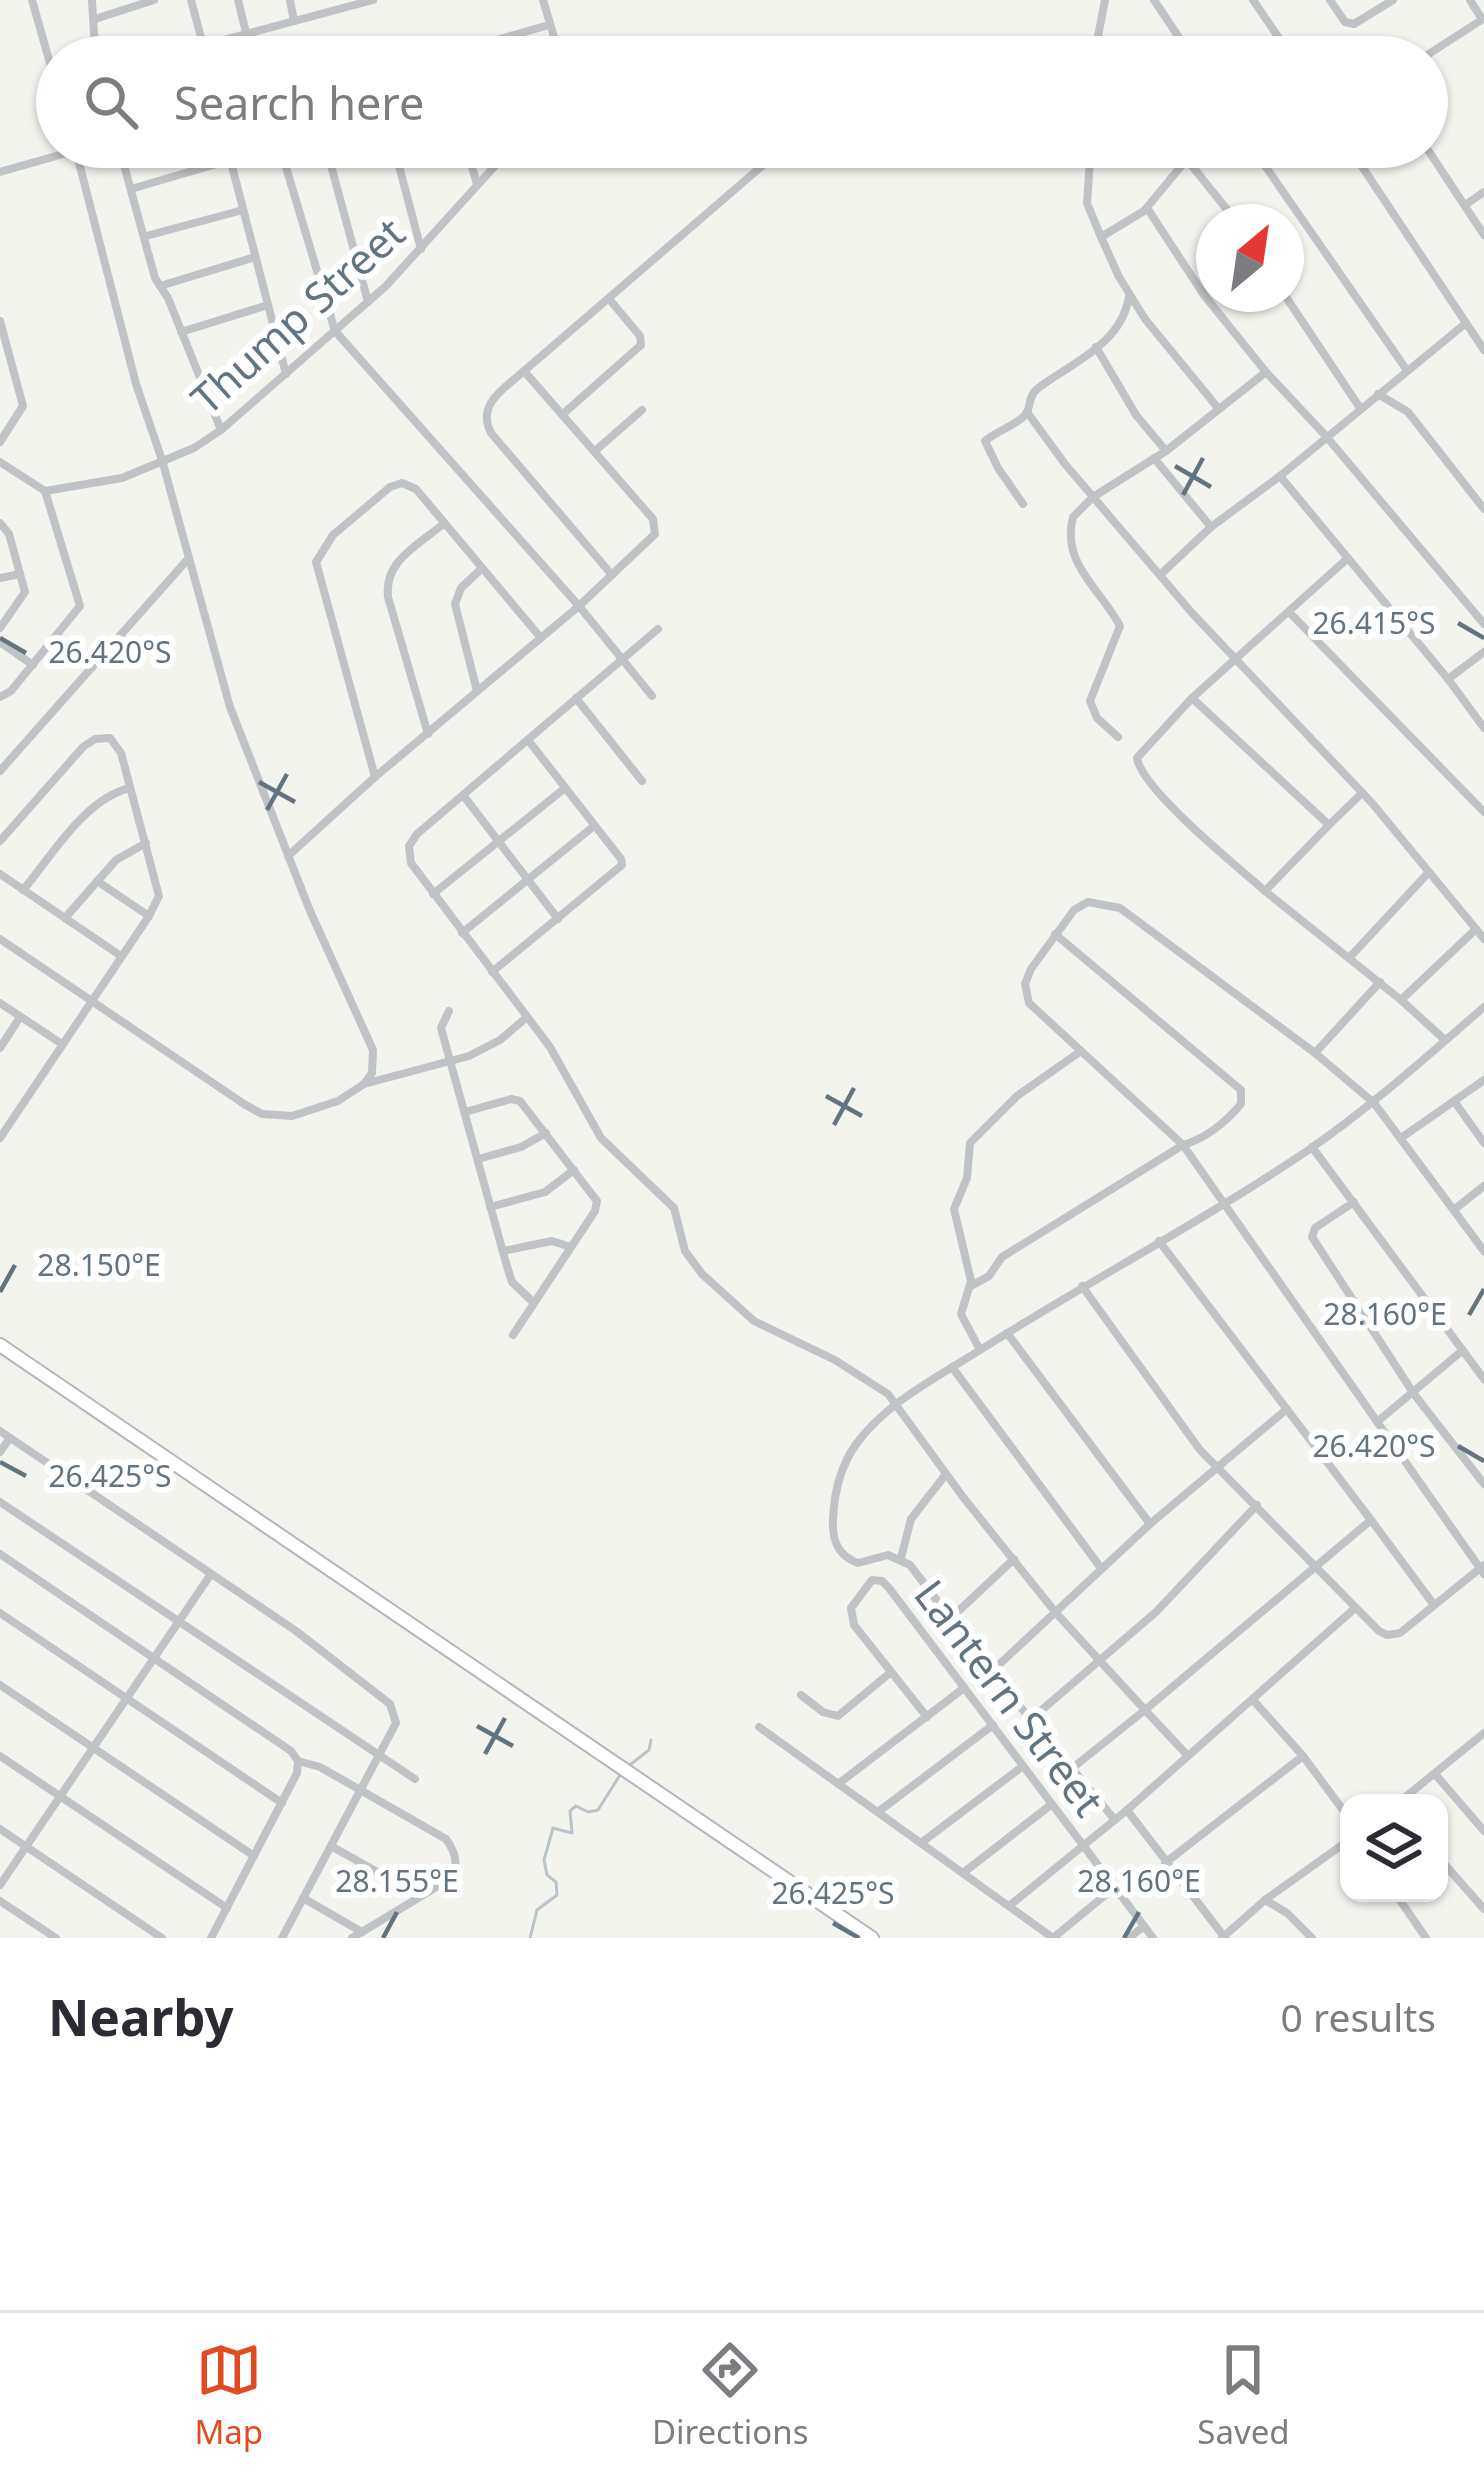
<!DOCTYPE html>
<meta charset="utf-8">
<style>
:root{--surface:#fff;--page:#f7f7f7;--text:#2b2b33;--muted:#7c7c81;--line:#e1e1e2;--accent:#e24b21}
body{margin:0;font-family:"Noto Sans",sans-serif;background:var(--page);color:var(--text)}
.controls{position:absolute;right:36px;bottom:36px;display:grid;overflow:hidden;border-radius:24px;box-shadow:0 3px 9px #0004}
.controls button{width:108px;height:108px;display:grid;place-items:center;padding:0;border:0;border-bottom:3px solid var(--line);background:var(--surface);color:var(--text);font:60px sans-serif}
.compass{position:absolute;left:1196px;top:204px;width:108px;height:108px;border-radius:50%;background:var(--surface);box-shadow:0 3px 9px #0004;rotate:29deg}
.list{margin:0;padding:0;list-style:none}
h2{display:flex;justify-content:space-between;align-items:center;height:156px;margin:0;padding:0 48px;font-size:51px}
h2 small{font-size:39px;font-weight:400;color:var(--muted)}
.icon{flex:none;width:66px;height:66px;fill:none;stroke:currentColor;stroke-width:2;stroke-linecap:round;stroke-linejoin:round}
.map{position:relative;flex:none;width:1484px;height:1938px;overflow:hidden}
.search{position:absolute;background:var(--surface);box-shadow:0 3px 9px #0004;left:36px;right:36px;top:36px;height:132px;display:flex;align-items:center;gap:30px;box-sizing:border-box;padding:0 42px;border-radius:66px;color:var(--muted);font-size:45px}
.sheet{height:372px;background:var(--surface)}
nav{display:flex;justify-content:space-around;align-items:center;box-sizing:border-box;height:168px;border-top:3px solid var(--line);background:var(--surface);font-size:33px;color:var(--muted)}
nav a{display:grid;justify-items:center;gap:6px}
nav .on{color:var(--accent)}
.map>svg:first-child{display:block}
</style>
<div class="map">
<svg width="1484" height="1938" viewBox="0 0 1484 1938">
<rect width="100%" height="100%" fill="#f4f4ef"/>
<g fill="none" stroke-linecap="round" stroke-linejoin="round">
<g stroke="#b8c4c9" stroke-width="3">
<polyline points="626,1768 649,1750 651,1740"/>
<polyline points="530,1938 537,1910 557,1895 556,1882 547,1875 544,1860 553,1828 572,1833 570,1811 576,1806 588,1812 598,1810 620,1775"/>
</g>
<defs>
<polyline id="secondary" points="0,1345 872,1938"/>
</defs>
<use href="#secondary" stroke="#b1b7bb" stroke-width="16"/>
<g stroke="#bfc3c6" stroke-width="8">
<polyline points="32,0 57,88"/>
<polyline points="92,0 94,34 101,57"/>
<polyline points="191,0 203,45"/>
<polyline points="238,0 252,57"/>
<polyline points="290,0 294,21"/>
<polyline points="543,0 560,57"/>
<polyline points="1154,0 1192,57"/>
<polyline points="1253,0 1292,57"/>
<polyline points="1330,0 1345,22 1354,24 1393,0"/>
<polyline points="1470,0 1482,19"/>
<polyline points="95,19 154,0"/>
<polyline points="160,57 373,0"/>
<polyline points="437,57 549,25"/>
<polyline points="1094,57 1105,0"/>
<polyline points="1424,57 1483,19"/>
<polyline points="75,147 136,384 162,460 230,707 310,911 373,1050 372,1073 364,1084"/>
<polyline points="119,147 155,278 168,298 221,430"/>
<polyline points="227,147 286,374"/>
<polyline points="280,147 335,331 579,606 652,696"/>
<polyline points="326,147 368,302"/>
<polyline points="394,147 421,249"/>
<polyline points="466,147 477,184"/>
<polyline points="1091,147 1087,203 1101,237"/>
<polyline points="1184,147 1192,166 1237,222"/>
<polyline points="1252,147 1406,369"/>
<polyline points="1349,147 1484,350"/>
<polyline points="1426,147 1484,235"/>
<polyline points="1187,159 1144,211 1101,237 1119,277 1145,319 1218,408"/>
<polyline points="0,172 88,147"/>
<polyline points="131,189 230,160"/>
<polyline points="1465,205 1484,192"/>
<polyline points="1147,208 1204,295 1266,372"/>
<polyline points="146,236 243,210"/>
<polyline points="160,286 255,257"/>
<polyline points="1284,294 1360,408"/>
<polyline points="0,321 23,406 0,442"/>
<polyline points="181,332 268,305"/>
<polyline points="1096,347 1136,415 1166,451"/>
<polyline points="1378,394 1408,412 1484,509"/>
<polyline points="1027,412 1065,464 1192,613 1372,803 1476,929"/>
<polyline points="563,414 641,345 640,336 610,300"/>
<polyline points="595,451 642,410"/>
<polyline points="1154,458 1211,527"/>
<polyline points="0,462 45,491 122,478 194,448 221,430 386,286 512,147"/>
<polyline points="1280,476 1448,679 1484,652"/>
<path d="M1023 504 998 468 985 441C996 431 1017 425 1025 415 1032 406 1027 398 1037 389 1071 363 1121 345 1129 297"/>
<polyline points="0,523 9,534 25,592 0,628"/>
<path d="M612 575 491 433C476 404 504 389 524 371L784 147"/>
<polyline points="1160,575 1211,527 1280,476 1466,323"/>
<polyline points="0,578 20,574"/>
<polyline points="1289,612 1484,812"/>
<polyline points="658,629 417,834 409,846 411,863 550,1047 601,1138 674,1208 685,1251 702,1274 754,1321 835,1360 888,1394 963,1497 1056,1613 1145,1710 1070,1770"/>
<polyline points="0,642 33,665"/>
<polyline points="1448,679 1484,728"/>
<polyline points="477,691 455,604 461,588 481,569"/>
<polyline points="0,697 11,691 80,606 45,491"/>
<polyline points="576,698 642,781"/>
<polyline points="1192,698 1329,825 1265,891 1401,1000"/>
<path d="M428 734 388 597C384 561 417 546 442 525"/>
<path d="M1118 737 1097 718 1090 701 1120 626C1100 588 1061 564 1073 517L1093 497 1166 451 1266 372 1325 435 1484 624"/>
<polyline points="0,771 188,559"/>
<polyline points="375,777 316,562 333,535 390,487 402,483 416,489 541,638"/>
<polyline points="463,795 558,919"/>
<polyline points="1329,825 1362,793"/>
<polyline points="0,841 83,747 95,739 110,738 121,753 159,896 149,916 0,1138"/>
<polyline points="288,856 375,777 579,606 655,534 653,519 524,371"/>
<polyline points="0,874 121,956"/>
<polyline points="97,881 149,916"/>
<path d="M23 890C52 856 84 799 130 788"/>
<path d="M1265 891C1238 867 1142 790 1137 758L1192 698 1348 558"/>
<polyline points="433,894 565,788"/>
<polyline points="65,918 116,860 146,843"/>
<polyline points="462,933 594,826"/>
<path d="M1055 934 1241 1090V1104C1225 1123 1207 1138 1183 1145L1484 1574"/>
<polyline points="0,939 244,1104 262,1114 292,1116 338,1101 364,1084 469,1056 500,1040 527,1017"/>
<polyline points="1350,957 1429,872"/>
<polyline points="492,972 622,865 621,859 528,740"/>
<polyline points="0,1003 62,1044"/>
<polyline points="449,1011 441,1028 506,1263 512,1282 532,1301"/>
<polyline points="1445,1040 1401,1000 1476,929 1484,939"/>
<polyline points="0,1048 20,1017"/>
<polyline points="1315,1053 1380,982"/>
<polyline points="1454,1101 1484,1143"/>
<polyline points="465,1112 511,1099 520,1101 597,1201 595,1211 513,1335"/>
<polyline points="1401,1138 1484,1080"/>
<polyline points="1312,1147 1484,1379"/>
<polyline points="478,1159 521,1147 546,1133"/>
<polyline points="1354,1202 1315,1228 1312,1237 1414,1394 1484,1484"/>
<polyline points="490,1207 545,1192 574,1170"/>
<polyline points="1455,1209 1484,1186"/>
<polyline points="1159,1241 1371,1520"/>
<polyline points="503,1251 552,1241 571,1247"/>
<polyline points="971,1286 989,1276 1002,1257 1183,1145 1029,1003 1025,984 1031,969 1074,910 1088,902 1120,908 1315,1053 1374,1103 1484,1251"/>
<polyline points="1082,1286 1200,1450 1379,1631 1387,1635 1400,1633 1484,1565"/>
<polyline points="1007,1333 1150,1524 1287,1409"/>
<polyline points="980,1350 961,1314 971,1281 954,1209 967,1178 970,1143 1017,1096 1081,1051"/>
<polyline points="952,1367 1101,1568"/>
<polyline points="1377,1422 1463,1350"/>
<polyline points="0,1431 296,1631 390,1704 396,1723 282,1938"/>
<polyline points="0,1452 10,1438"/>
<polyline points="0,1502 415,1779"/>
<polyline points="0,1554 291,1751 298,1761 297,1773 211,1938"/>
<polyline points="901,1558 911,1519 946,1474"/>
<polyline points="0,1613 282,1803"/>
<polyline points="950,1619 1014,1559"/>
<polyline points="991,1672 1150,1524"/>
<polyline points="0,1685 254,1856"/>
<polyline points="801,1695 823,1712 838,1716 891,1672"/>
<polyline points="927,1717 854,1625 851,1608 872,1580 882,1581 889,1588 1153,1938"/>
<polyline points="1030,1720 1156,1612 1257,1505"/>
<polyline points="759,1727 1053,1938 1115,1887"/>
<polyline points="0,1756 227,1908"/>
<polyline points="1188,1756 1145,1710 1371,1520 1434,1605"/>
<polyline points="1303,1756 1349,1818"/>
<path d="M298 1761 320 1767 446 1839C456 1853 460 1866 448 1880L352 1938"/>
<polyline points="1435,1774 1484,1831"/>
<polyline points="838,1784 964,1688"/>
<polyline points="1398,1803 1484,1733"/>
<polyline points="1127,1810 1225,1938"/>
<polyline points="878,1812 993,1725"/>
<path d="M1115 1820 991 1672 910 1565 888 1555 858 1563C838 1556 832 1541 833 1520 834 1493 840 1466 857 1443 887 1402 938 1377 980 1350 1088 1282 1201 1222 1307 1151 1370 1108 1426 1057 1484 1007"/>
<polyline points="0,1829 162,1938"/>
<polyline points="921,1843 1023,1766"/>
<polyline points="331,1846 420,1896"/>
<polyline points="1439,1858 1484,1909"/>
<polyline points="1165,1863 1303,1756 1253,1700"/>
<polyline points="963,1873 1052,1804"/>
<polyline points="0,1885 211,1574"/>
<polyline points="1395,1893 1426,1938"/>
<polyline points="303,1898 362,1932"/>
<polyline points="1265,1900 1287,1913 1312,1938"/>
<polyline points="0,1901 56,1938"/>
<polyline points="1009,1906 1127,1810 1354,1609"/>
<polyline points="1129,1938 1144,1926"/>
<polyline points="1222,1938 1265,1900 1349,1840"/>
</g>
<use href="#secondary" stroke="#fff" stroke-width="12"/>
</g>
<path fill="none" stroke="#637481" stroke-width="4.5" d="M1175 466 1211 487M1183 495 1203 458M1458 623 1484 638M0 638 26 653M259 782 295 802M267 810 287 774M826 1096 862 1116M834 1125 854 1088M0 1292 15 1265M1469 1315 1484 1289M1458 1446 1484 1461M0 1462 26 1476M477 1726 513 1746M485 1754 505 1718M833 1923 859 1938M383 1938 397 1912M1124 1938 1139 1912"/>
<g text-anchor="middle" stroke-width="12" stroke-linejoin="round" paint-order="stroke">
<g font-size="42" fill="#637481" stroke="#fff">
<text transform="translate(298 316) rotate(-42)" y="15">Thump Street</text>
<text transform="translate(1009 1698) rotate(53)" y="15">Lantern Street</text>
</g>
</g>
<g font-size="30" text-anchor="middle" fill="#637481" stroke="#fff" stroke-width="12" stroke-linejoin="round" paint-order="stroke">
<text x="1374" y="634">26.415°S</text>
<text x="110" y="663">26.420°S</text>
<text x="99" y="1276">28.150°E</text>
<text x="1385" y="1325">28.160°E</text>
<text x="1374" y="1457">26.420°S</text>
<text x="110" y="1487">26.425°S</text>
<text x="397" y="1892">28.155°E</text>
<text x="1139" y="1892">28.160°E</text>
<text x="833" y="1904">26.425°S</text>
</g>
</svg>
<div class="controls">
<button><svg class="icon" aria-label="layers" viewBox="0 0 24 24"><path d="M12 4l9 5-9 5-9-5zM3 14l9 5 9-5"/></svg></button>
</div>
<svg class="compass" viewBox="-18 -18 36 36"><path d="M0-13l5 13h-10z" fill="#e53935"/><path d="M0 13l5-13h-10z" fill="#7c7c81"/></svg>
<div class="search"><svg class="icon" aria-label="search" viewBox="0 0 24 24"><circle cx="10" cy="10" r="6"/><path d="M15 15l6 6"/></svg>Search here</div>
</div>
<section class="sheet">
<h2>Nearby<small>0 results</small></h2>
<ul class="list">
</ul>
</section>
<nav>
<a class="on"><svg class="icon" aria-label="map" viewBox="0 0 24 24"><path d="M3 6l6-2 6 2 6-2v14l-6 2-6-2-6 2zM9 4v14M15 6v14"/></svg>Map</a>
<a><svg class="icon" aria-label="directions" viewBox="0 0 24 24"><path d="M12 3l9 9-9 9-9-9zM9 14v-3h6M13 9l2 2-2 2"/></svg>Directions</a>
<a><svg class="icon" aria-label="saved" viewBox="0 0 24 24"><path d="M7 4h10v16l-5-4-5 4z"/></svg>Saved</a>
</nav>
